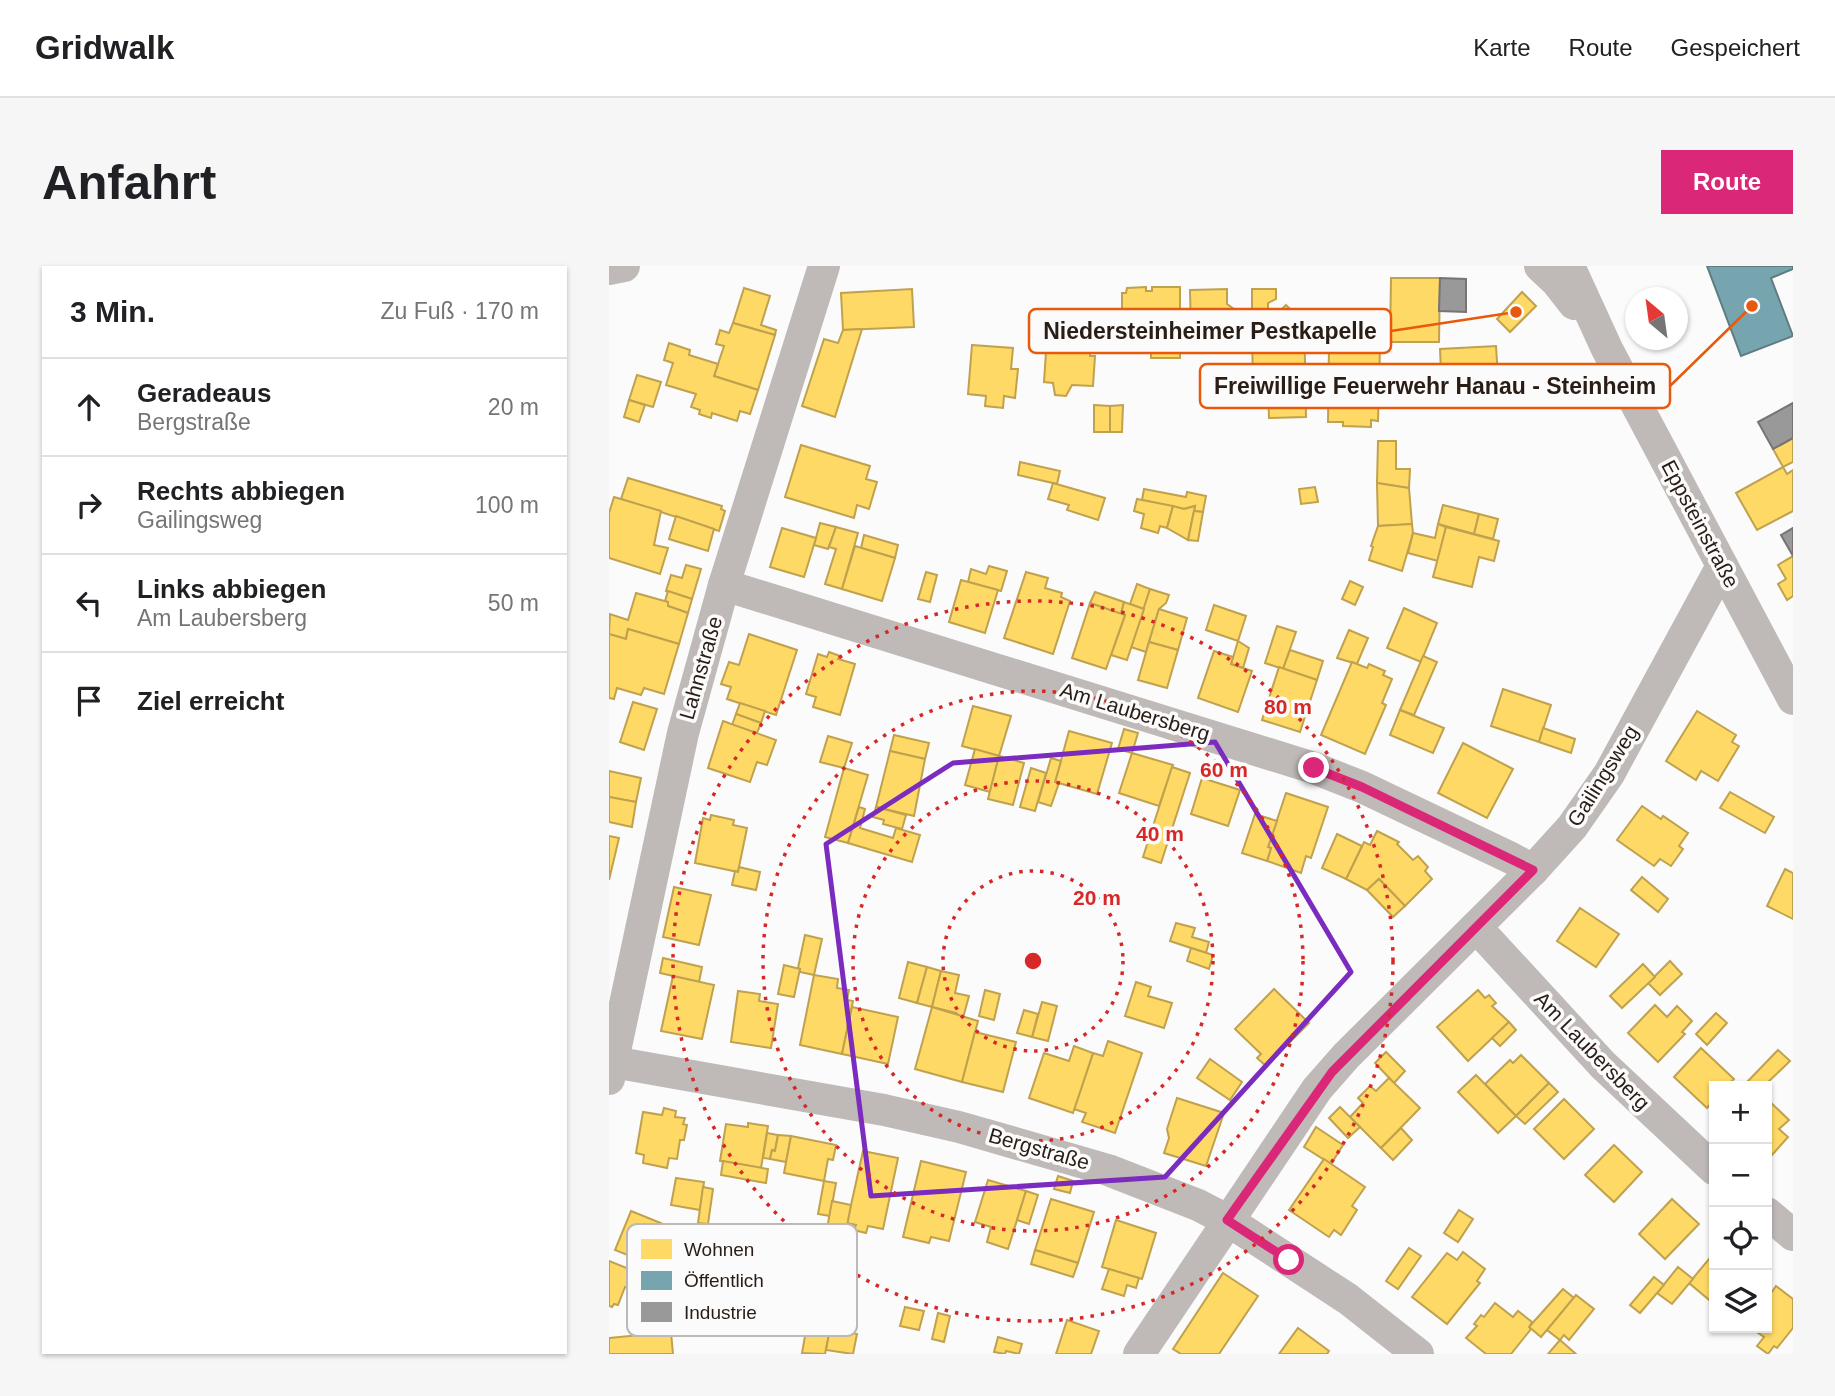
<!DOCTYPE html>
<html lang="de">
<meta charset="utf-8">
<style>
:root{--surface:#fff;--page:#f6f6f6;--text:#202124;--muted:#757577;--line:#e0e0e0;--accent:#db2777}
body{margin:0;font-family:Helvetica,sans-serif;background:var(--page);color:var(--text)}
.controls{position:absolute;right:21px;bottom:21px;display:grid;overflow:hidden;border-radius:0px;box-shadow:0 2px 5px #0004}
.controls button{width:63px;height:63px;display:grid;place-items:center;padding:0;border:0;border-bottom:2px solid var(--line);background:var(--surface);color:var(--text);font:35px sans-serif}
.compass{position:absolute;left:1016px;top:21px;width:63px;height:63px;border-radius:50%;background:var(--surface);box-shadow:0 2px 5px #0004;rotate:331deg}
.stop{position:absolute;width:21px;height:21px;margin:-16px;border:5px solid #db2777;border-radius:50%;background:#fff}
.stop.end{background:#db2777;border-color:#fff;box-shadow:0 2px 7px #0008}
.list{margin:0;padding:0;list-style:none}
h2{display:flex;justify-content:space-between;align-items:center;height:91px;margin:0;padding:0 28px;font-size:30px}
h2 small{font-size:23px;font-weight:400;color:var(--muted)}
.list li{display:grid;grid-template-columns:46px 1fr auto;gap:21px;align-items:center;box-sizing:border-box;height:98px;padding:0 28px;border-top:2px solid var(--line)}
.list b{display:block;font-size:26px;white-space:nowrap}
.list p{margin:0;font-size:23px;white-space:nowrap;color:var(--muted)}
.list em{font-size:23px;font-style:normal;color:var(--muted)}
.icon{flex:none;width:38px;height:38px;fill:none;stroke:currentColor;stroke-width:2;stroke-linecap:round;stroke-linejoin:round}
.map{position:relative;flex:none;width:1184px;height:1088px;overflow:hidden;border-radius:0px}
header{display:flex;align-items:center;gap:42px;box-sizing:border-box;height:98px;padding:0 35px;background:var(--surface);border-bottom:2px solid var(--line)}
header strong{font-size:33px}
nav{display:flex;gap:38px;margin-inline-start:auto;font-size:24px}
.intro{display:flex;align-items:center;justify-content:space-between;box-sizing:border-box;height:168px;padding:0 42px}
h1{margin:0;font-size:49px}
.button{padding:18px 32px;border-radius:0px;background:var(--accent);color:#fff;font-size:24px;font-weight:700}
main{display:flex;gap:42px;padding:0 42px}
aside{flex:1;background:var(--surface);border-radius:0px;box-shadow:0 2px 5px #0004}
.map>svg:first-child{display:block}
</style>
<header>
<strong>Gridwalk</strong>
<nav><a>Karte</a><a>Route</a><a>Gespeichert</a></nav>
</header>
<div class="intro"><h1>Anfahrt</h1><a class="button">Route</a></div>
<main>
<aside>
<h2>3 Min.<small>Zu Fuß · 170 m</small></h2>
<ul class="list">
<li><svg class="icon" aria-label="ahead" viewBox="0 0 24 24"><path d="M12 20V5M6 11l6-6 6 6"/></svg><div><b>Geradeaus</b><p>Bergstraße</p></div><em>20 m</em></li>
<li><svg class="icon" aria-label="right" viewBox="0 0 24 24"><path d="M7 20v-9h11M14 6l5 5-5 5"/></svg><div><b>Rechts abbiegen</b><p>Gailingsweg</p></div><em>100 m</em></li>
<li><svg class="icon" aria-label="left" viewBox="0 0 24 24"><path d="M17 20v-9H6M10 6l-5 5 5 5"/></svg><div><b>Links abbiegen</b><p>Am Laubersberg</p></div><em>50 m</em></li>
<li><svg class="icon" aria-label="arrive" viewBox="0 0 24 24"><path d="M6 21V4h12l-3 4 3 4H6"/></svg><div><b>Ziel erreicht</b></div></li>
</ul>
</aside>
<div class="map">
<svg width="1184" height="1088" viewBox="0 0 1184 1088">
<rect width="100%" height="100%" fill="#fbfbfb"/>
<g fill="#ffd966" stroke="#bfa14e" stroke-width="2">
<polygon points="782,12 831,12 830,76 781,76"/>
<polygon points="537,21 537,25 543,25 543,21 571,21 571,92 542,92 542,67 531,67 531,73 513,73 513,27 517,27 518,22"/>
<polygon points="135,22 161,30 152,59 167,64 166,69 124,57"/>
<polygon points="303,23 305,61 234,64 232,27"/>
<polygon points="618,23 618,38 625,43 626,68 582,69 581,24"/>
<polygon points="643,23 667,23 667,33 659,37 659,62 643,62"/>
<polygon points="913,26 927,40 901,66 888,53"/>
<polygon points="677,39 682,44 695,44 697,151 660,152 659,124 644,125 643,62 659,62 659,45 672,44"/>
<polygon points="124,57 166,69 149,124 105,110 115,80 107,78 111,64 120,67"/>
<polygon points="253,63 226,151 193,140 215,73 229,77 234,64"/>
<polygon points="445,69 483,72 481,90 486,90 484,120 463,119 457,130 446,129 444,117 435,116 437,86 443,87"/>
<polygon points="745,73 751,75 754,80 771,81 769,155 762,154 762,161 734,160 734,156 719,156 720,80 735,80"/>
<polygon points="60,77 81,84 80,89 109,98 105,110 149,124 141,148 131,145 128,155 103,147 102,152 90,148 91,144 82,141 87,128 57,119 64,97 55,94"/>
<polygon points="363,79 404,82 402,103 409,103 406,132 395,130 394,142 376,140 377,130 359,128"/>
<polygon points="887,80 890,127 833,130 831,83"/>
<polygon points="28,109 52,116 44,141 20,134"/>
<polygon points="20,134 36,139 30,156 15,151"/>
<polygon points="485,139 501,140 501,166 485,166"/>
<polygon points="514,139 513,166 501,166 501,140"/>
<polygon points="1184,172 1184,196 1174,201 1164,183"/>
<polygon points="769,175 787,175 787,203 801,203 800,222 768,217"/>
<polygon points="192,179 261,200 257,213 268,216 260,243 248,239 245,252 176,231"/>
<polygon points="411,196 451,205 448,218 409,209"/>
<polygon points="1174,201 1178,208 1184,204 1184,245 1148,264 1127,227"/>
<polygon points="19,212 113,240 112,243 116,245 110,265 12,233"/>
<polygon points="444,217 496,232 489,254 458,244 460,239 439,233"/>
<polygon points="768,217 800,222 803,258 769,260"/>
<polygon points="706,221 709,236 692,238 690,223"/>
<polygon points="535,223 577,231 578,226 597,230 594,246 585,245 586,240 575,243 533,234"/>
<polygon points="5,231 52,245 45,279 59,282 51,308 0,292 0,247"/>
<polygon points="528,233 564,240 558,262 551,260 549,267 532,262 535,248 525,245"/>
<polygon points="834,239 870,248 865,268 829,258"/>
<polygon points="564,240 575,243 586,240 579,274 558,262"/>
<polygon points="585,245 594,246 589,275 579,274"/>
<polygon points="870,248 889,253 884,273 865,268"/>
<polygon points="67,250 105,263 99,285 60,273"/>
<polygon points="211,257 227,261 219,283 205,279"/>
<polygon points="803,258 804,267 793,305 760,294 764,281 762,280 769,260"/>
<polygon points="829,258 837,261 829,295 799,287 804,267 826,272"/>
<polygon points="227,261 249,267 233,323 216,318 227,283 220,281"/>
<polygon points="837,261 890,275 885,295 870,291 863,321 824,311"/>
<polygon points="173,262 207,272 195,311 161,301"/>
<polygon points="255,269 289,279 286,292 252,282"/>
<polygon points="246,280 286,292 273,335 233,323"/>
<polygon points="1184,290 1184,330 1178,334 1169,318 1177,313 1169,299"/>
<polygon points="77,299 92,303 83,333 57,325 62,309 73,312"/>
<polygon points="380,300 398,305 392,325 359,316 362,303 377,308"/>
<polygon points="317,306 328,309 321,336 309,333"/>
<polygon points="417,306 439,312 436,322 453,327 452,331 461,335 444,388 395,372"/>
<polygon points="352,314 389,324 376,367 340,356"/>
<polygon points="741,315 754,321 746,339 733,333"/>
<polygon points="528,318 541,323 535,343 521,338"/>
<polygon points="541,323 560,329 557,337 550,343 537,386 522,381"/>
<polygon points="59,325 83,333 79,347 59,340 59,336 56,335"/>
<polygon points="486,326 515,336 512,348 481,337"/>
<polygon points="27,327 59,336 59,340 79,347 70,378 19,363 17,373 0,368 1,348 19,354"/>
<polygon points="515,336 535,343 518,394 502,389 516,349 512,348"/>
<polygon points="481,337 516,349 497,403 463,392"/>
<polygon points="605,339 637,350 629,375 597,364"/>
<polygon points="795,342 828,357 812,396 778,382"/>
<polygon points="550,343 578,352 569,384 540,376"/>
<polygon points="668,360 687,366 674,403 656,397"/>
<polygon points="19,363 70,378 55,428 35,422 32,429 8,422 5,433 0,432 0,368 17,373"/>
<polygon points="740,364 759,372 748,398 728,392"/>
<polygon points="140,368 188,384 167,449 118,433 122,421 112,418 120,396 130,399"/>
<polygon points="629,375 640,382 634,402 622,398"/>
<polygon points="540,376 569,384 558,422 529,414"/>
<polygon points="681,384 714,395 708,414 674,403"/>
<polygon points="605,385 624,391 622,398 643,405 629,446 589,432"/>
<polygon points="220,386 231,390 229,393 246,398 231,449 204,441 207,431 197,428 209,388 218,391"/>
<polygon points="814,390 828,396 805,449 791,444"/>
<polygon points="743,396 758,402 760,398 776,405 774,409 783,413 773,437 777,439 756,488 712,469"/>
<polygon points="670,401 708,414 691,466 653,454"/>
<polygon points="894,423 942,439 930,476 882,460"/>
<polygon points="24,436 48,443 35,484 11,476"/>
<polygon points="131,437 156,445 152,457 127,448"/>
<polygon points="364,440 402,450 390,490 353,480"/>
<polygon points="791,444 835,462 824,487 781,469"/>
<polygon points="1088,445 1127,469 1123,476 1130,480 1109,515 1092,505 1087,514 1057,495"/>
<polygon points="127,448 152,457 148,467 123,459"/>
<polygon points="114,455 167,474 158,499 148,496 141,516 99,502"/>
<polygon points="934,462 966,473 962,487 930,476"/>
<polygon points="515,463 529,467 523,487 509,483"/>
<polygon points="460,465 503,477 488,528 446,516"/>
<polygon points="285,469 320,477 316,493 281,485"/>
<polygon points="219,470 243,477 235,502 211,496"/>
<polygon points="854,477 904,503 878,552 829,527"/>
<polygon points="366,483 390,490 381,526 356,519"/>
<polygon points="281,485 316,493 305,550 267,541"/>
<polygon points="523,487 564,499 550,540 510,527"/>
<polygon points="390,490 415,497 404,539 379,533"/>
<polygon points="442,492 452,495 446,516 450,517 442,540 429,536"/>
<polygon points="563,501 581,507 552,597 534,591"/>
<polygon points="235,502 259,509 239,577 216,571"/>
<polygon points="422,502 437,507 426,545 411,541"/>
<polygon points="0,505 32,512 27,536 0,531"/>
<polygon points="593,512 631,524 619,560 582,548"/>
<polygon points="1121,526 1165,551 1156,567 1111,542"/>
<polygon points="677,527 719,541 702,592 697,590 692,607 658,595 662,582 659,581"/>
<polygon points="0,531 27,536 23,561 0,556"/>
<polygon points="1033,540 1052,553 1054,550 1079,567 1070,580 1074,583 1062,600 1051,593 1045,600 1008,574"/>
<polygon points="250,541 256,543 251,562 284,572 287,562 311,569 303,596 239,577"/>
<polygon points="267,541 297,549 293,563 274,558 275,554 264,551"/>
<polygon points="646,548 668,555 659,581 662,582 658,595 633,587"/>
<polygon points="102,549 125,554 124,559 138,562 129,606 86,597 94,552 101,554"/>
<polygon points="768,565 790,576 788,578 804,594 809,590 819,601 816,605 823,613 796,640 770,613 758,624 737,613 755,576 761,579"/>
<polygon points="728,568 753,580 737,613 713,602"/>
<polygon points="0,570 10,572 0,614"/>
<polygon points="130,601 151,606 147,624 123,619 126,605 129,606"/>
<polygon points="1176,603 1184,607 1184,653 1158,640"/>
<polygon points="1033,611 1059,633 1049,646 1022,624"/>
<polygon points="770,613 796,640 784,651 758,624"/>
<polygon points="65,621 102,629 90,679 54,671"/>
<polygon points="971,642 1010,668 987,701 948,675"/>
<polygon points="567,657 586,662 583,671 600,676 597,687 561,675"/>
<polygon points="196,669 213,673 205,709 191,706 191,703 189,702"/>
<polygon points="582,682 604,689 600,703 578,695"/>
<polygon points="54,692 93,701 90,716 51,707"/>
<polygon points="1061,695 1073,708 1051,729 1039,717"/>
<polygon points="299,696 318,701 308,737 290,732"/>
<polygon points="1034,698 1046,711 1013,742 1001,730"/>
<polygon points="175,699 191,703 185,731 169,728"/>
<polygon points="318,701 332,705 323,741 308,737"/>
<polygon points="332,705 350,709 346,727 360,730 354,752 347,747 323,741"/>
<polygon points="205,709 229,713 228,722 240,724 238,734 244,735 233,788 191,779"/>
<polygon points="64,710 105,719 93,773 52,765"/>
<polygon points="527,716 542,721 539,730 563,737 555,762 516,750"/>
<polygon points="665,723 700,757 657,800 648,792 652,788 626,763"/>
<polygon points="376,724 391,728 385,754 370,750"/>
<polygon points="869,724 876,732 880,729 887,737 883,740 900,756 859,795 828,761"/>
<polygon points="129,725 151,728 150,735 169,738 162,782 122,776"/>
<polygon points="433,736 448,740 439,775 423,771"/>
<polygon points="1046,739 1058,751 1068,740 1083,755 1073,766 1076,768 1049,796 1019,767"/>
<polygon points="243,741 289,751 279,798 233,788"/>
<polygon points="323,741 369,755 353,816 306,803"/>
<polygon points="415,744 429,748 423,771 408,767"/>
<polygon points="1107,747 1118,757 1098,779 1087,768"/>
<polygon points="900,756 907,764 891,780 883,772"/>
<polygon points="366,766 407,776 394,826 353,816"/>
<polygon points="499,775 533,787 506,867 473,856 477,847 465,843 484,787 494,790"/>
<polygon points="465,780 484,787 464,847 420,832 435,787 460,795"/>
<polygon points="1092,782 1125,813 1118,820 1105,820 1105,834 1098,842 1065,811"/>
<polygon points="1169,784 1181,795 1155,820 1144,820 1139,815"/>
<polygon points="777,786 796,805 785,817 766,797"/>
<polygon points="912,789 940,817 907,850 876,818 901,794 904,797"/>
<polygon points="601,793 633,816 621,834 588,812"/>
<polygon points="867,809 907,850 889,867 849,826"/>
<polygon points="780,812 811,842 772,882 741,851 754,837 749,832 761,820 767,825"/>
<polygon points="940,817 949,826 916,858 907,850"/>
<polygon points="568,832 615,847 597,900 555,887 560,872 558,863"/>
<polygon points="955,833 985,863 955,893 925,863"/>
<polygon points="1158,833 1180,854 1170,863 1179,871 1163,889 1158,884"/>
<polygon points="731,841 751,861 739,872 720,852"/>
<polygon points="55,842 67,845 66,851 76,852 74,858 78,859 75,874 71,874 68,893 60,892 58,902 34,897 35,889 27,887 34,846 53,849"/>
<polygon points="139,857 159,860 152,902 111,895 117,858 139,861"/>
<polygon points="707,861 734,879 722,898 695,881"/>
<polygon points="792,862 803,874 784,894 772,882"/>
<polygon points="158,867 169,869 166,885 163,884 161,893 154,892"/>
<polygon points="169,869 182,870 177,896 161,893 163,884 166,885"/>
<polygon points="182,870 227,879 224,894 219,893 215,915 175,907"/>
<polygon points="1005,879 1033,906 1005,936 976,909"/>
<polygon points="254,885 289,892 274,963 259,960 257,967 245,964 247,959 238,957"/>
<polygon points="715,893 756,921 743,940 748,944 732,969 725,964 720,971 680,944"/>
<polygon points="114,895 159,903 157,917 112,909"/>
<polygon points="312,895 357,906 340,975 322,971 320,977 294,971"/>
<polygon points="449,910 464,915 461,927 445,923"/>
<polygon points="67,912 95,916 91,944 62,939"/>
<polygon points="379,914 417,925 399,983 378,976 382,961 366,956"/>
<polygon points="215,915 227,917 221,950 209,948"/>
<polygon points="94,921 104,923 99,958 89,957"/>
<polygon points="417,925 429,929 420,958 408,954"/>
<polygon points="442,933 485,946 469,997 426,984"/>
<polygon points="1063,933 1090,958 1056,993 1030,968"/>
<polygon points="223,935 242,939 229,1006 211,1002"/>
<polygon points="850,944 864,953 849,976 835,967"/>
<polygon points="22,945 74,966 70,975 77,978 71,992 64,990 58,1005 6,984"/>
<polygon points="507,954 547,967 533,1013 493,1001"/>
<polygon points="800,982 812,990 789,1023 777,1015"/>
<polygon points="426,984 469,997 464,1011 422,998"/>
<polygon points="854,986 876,1003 868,1015 871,1017 838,1058 803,1031 838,987 848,994"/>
<polygon points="1105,987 1105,1038 1080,1017"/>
<polygon points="0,995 30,1007 23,1024 16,1021 9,1039 5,1038 3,1041 0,1040"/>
<polygon points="1069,1001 1084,1013 1063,1038 1048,1027"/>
<polygon points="500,1003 530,1012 527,1022 518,1019 515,1030 493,1023"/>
<polygon points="614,1007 649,1030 610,1088 572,1088 564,1083"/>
<polygon points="1045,1011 1055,1019 1031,1047 1021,1039"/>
<polygon points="1167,1020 1184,1033 1184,1062 1168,1082 1165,1080 1159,1088 1148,1080 1155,1071 1142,1062 1158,1062 1158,1033"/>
<polygon points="954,1023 965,1032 932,1071 920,1061"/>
<polygon points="967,1029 985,1043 960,1074 955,1069 951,1074 938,1064"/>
<polygon points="886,1037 904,1051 909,1045 923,1056 920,1061 922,1063 902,1088 877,1088 857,1072 868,1060 865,1058 872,1049 875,1051"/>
<polygon points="296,1041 315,1045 310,1064 291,1060"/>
<polygon points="329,1047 341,1050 335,1076 323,1073"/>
<polygon points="458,1054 490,1065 482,1088 447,1088"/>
<polygon points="198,1059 221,1063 216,1088 193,1087"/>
<polygon points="689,1062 720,1085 718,1088 670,1088"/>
<polygon points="221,1063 248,1068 244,1088 217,1084"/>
<polygon points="62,1066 64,1088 0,1088 0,1072"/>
<polygon points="389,1071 413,1078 410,1088 397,1085 396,1088 385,1086"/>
<polygon points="951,1074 967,1088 939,1088"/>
</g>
<polygon fill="#76a5af" stroke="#5f7c81" stroke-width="2" points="1098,0 1184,0 1184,3 1162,12 1184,70 1132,90"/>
<g fill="#999" stroke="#777471" stroke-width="2">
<polygon points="831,12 857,13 857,46 830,45"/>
<polygon points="1184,137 1184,172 1164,183 1149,156"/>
<polygon points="1184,262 1184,290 1172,269"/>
</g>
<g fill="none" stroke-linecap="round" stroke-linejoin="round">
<g stroke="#bfbab8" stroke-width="32">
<polyline points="931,0 947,15 965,38"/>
<polyline points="960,0 998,83 1184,433"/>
<polyline points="0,3 15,0"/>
<polyline points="115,319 705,502 753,521 902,592 924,604"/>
<polyline points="867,661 994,799 1105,903"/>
<polyline points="4,796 275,844 350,861 499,904 589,939 618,954 739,1033 809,1088"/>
<polyline points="0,813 74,467 115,319 215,0"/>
<polyline points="1158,947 1184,969"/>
<polyline points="530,1088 708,823 737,790 924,604 963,561 1000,508 1113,300"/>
</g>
</g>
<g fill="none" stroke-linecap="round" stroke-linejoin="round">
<polyline stroke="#db2777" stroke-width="9" points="680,994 618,954 723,806 924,604 753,521 705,502"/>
</g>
<path fill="none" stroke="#7b2cbf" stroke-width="5" stroke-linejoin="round" d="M606 476 742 706 556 911 262 930 217 578 344 497Z"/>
<g fill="none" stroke="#d62828" stroke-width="3.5" stroke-dasharray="3.5 7">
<circle cx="424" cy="695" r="90"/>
<circle cx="424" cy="695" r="180"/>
<circle cx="424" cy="695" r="270"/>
<circle cx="424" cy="695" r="360"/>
</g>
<g text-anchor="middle" stroke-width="7" stroke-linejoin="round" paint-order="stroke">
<g font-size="21" fill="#291d15" stroke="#fbfbfb">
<text transform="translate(1091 258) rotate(62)" y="7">Eppsteinstraße</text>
<text transform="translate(92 402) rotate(-74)" y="7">Lahnstraße</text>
<text transform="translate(526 446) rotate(17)" y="7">Am Laubersberg</text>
<text transform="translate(994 510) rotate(-58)" y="7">Gailingsweg</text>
<text transform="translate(983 785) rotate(46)" y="7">Am Laubersberg</text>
<text transform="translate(430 883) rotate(16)" y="7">Bergstraße</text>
</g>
</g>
<rect x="18" y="958" width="230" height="112" rx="10" fill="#fbfbfb" stroke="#bcb8b6" stroke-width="2"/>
<rect x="32" y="973" width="31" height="20" fill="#ffd966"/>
<rect x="32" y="1005" width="31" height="19" fill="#76a5af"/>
<rect x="32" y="1036" width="31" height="20" fill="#999"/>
<g font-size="19" fill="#291d15">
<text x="75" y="990">Wohnen</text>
<text x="75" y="1021">Öffentlich</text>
<text x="75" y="1053">Industrie</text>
</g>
<circle cx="424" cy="695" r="10" fill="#d62828" stroke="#fbfbfb" stroke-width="3.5"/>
<g font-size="21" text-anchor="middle" font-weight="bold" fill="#d62828" stroke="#fbfbfb" stroke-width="7" stroke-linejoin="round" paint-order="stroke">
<text x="679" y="448">80 m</text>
<text x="615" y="511">60 m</text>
<text x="551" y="575">40 m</text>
<text x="488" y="639">20 m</text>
</g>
<path fill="none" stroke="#e8590c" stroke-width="2.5" d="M907 46L782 65M1143 40L1061 120"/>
<g fill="#e8590c" stroke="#fbfbfb" stroke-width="2.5">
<circle cx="907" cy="46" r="7"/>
<circle cx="1143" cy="40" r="7"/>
</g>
<g fill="#fbfbfb" stroke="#e8590c" stroke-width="2.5">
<rect x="420" y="43" width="362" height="44" rx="7"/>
<rect x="591" y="98" width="470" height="44" rx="7"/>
</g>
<g font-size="23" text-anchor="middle" font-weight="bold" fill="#291d15">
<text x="601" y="73">Niedersteinheimer Pestkapelle</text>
<text x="826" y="128">Freiwillige Feuerwehr Hanau - Steinheim</text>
</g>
</svg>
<div class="controls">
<button>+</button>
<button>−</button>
<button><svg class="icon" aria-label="locate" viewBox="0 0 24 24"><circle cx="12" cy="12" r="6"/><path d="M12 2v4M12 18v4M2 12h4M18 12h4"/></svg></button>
<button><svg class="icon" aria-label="layers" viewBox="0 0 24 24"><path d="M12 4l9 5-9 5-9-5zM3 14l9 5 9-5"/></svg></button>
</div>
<svg class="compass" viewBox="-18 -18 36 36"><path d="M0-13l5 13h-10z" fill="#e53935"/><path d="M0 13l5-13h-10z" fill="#757577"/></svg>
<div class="stop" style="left:680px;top:994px"></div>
<div class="stop end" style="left:705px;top:502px"></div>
</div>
</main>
